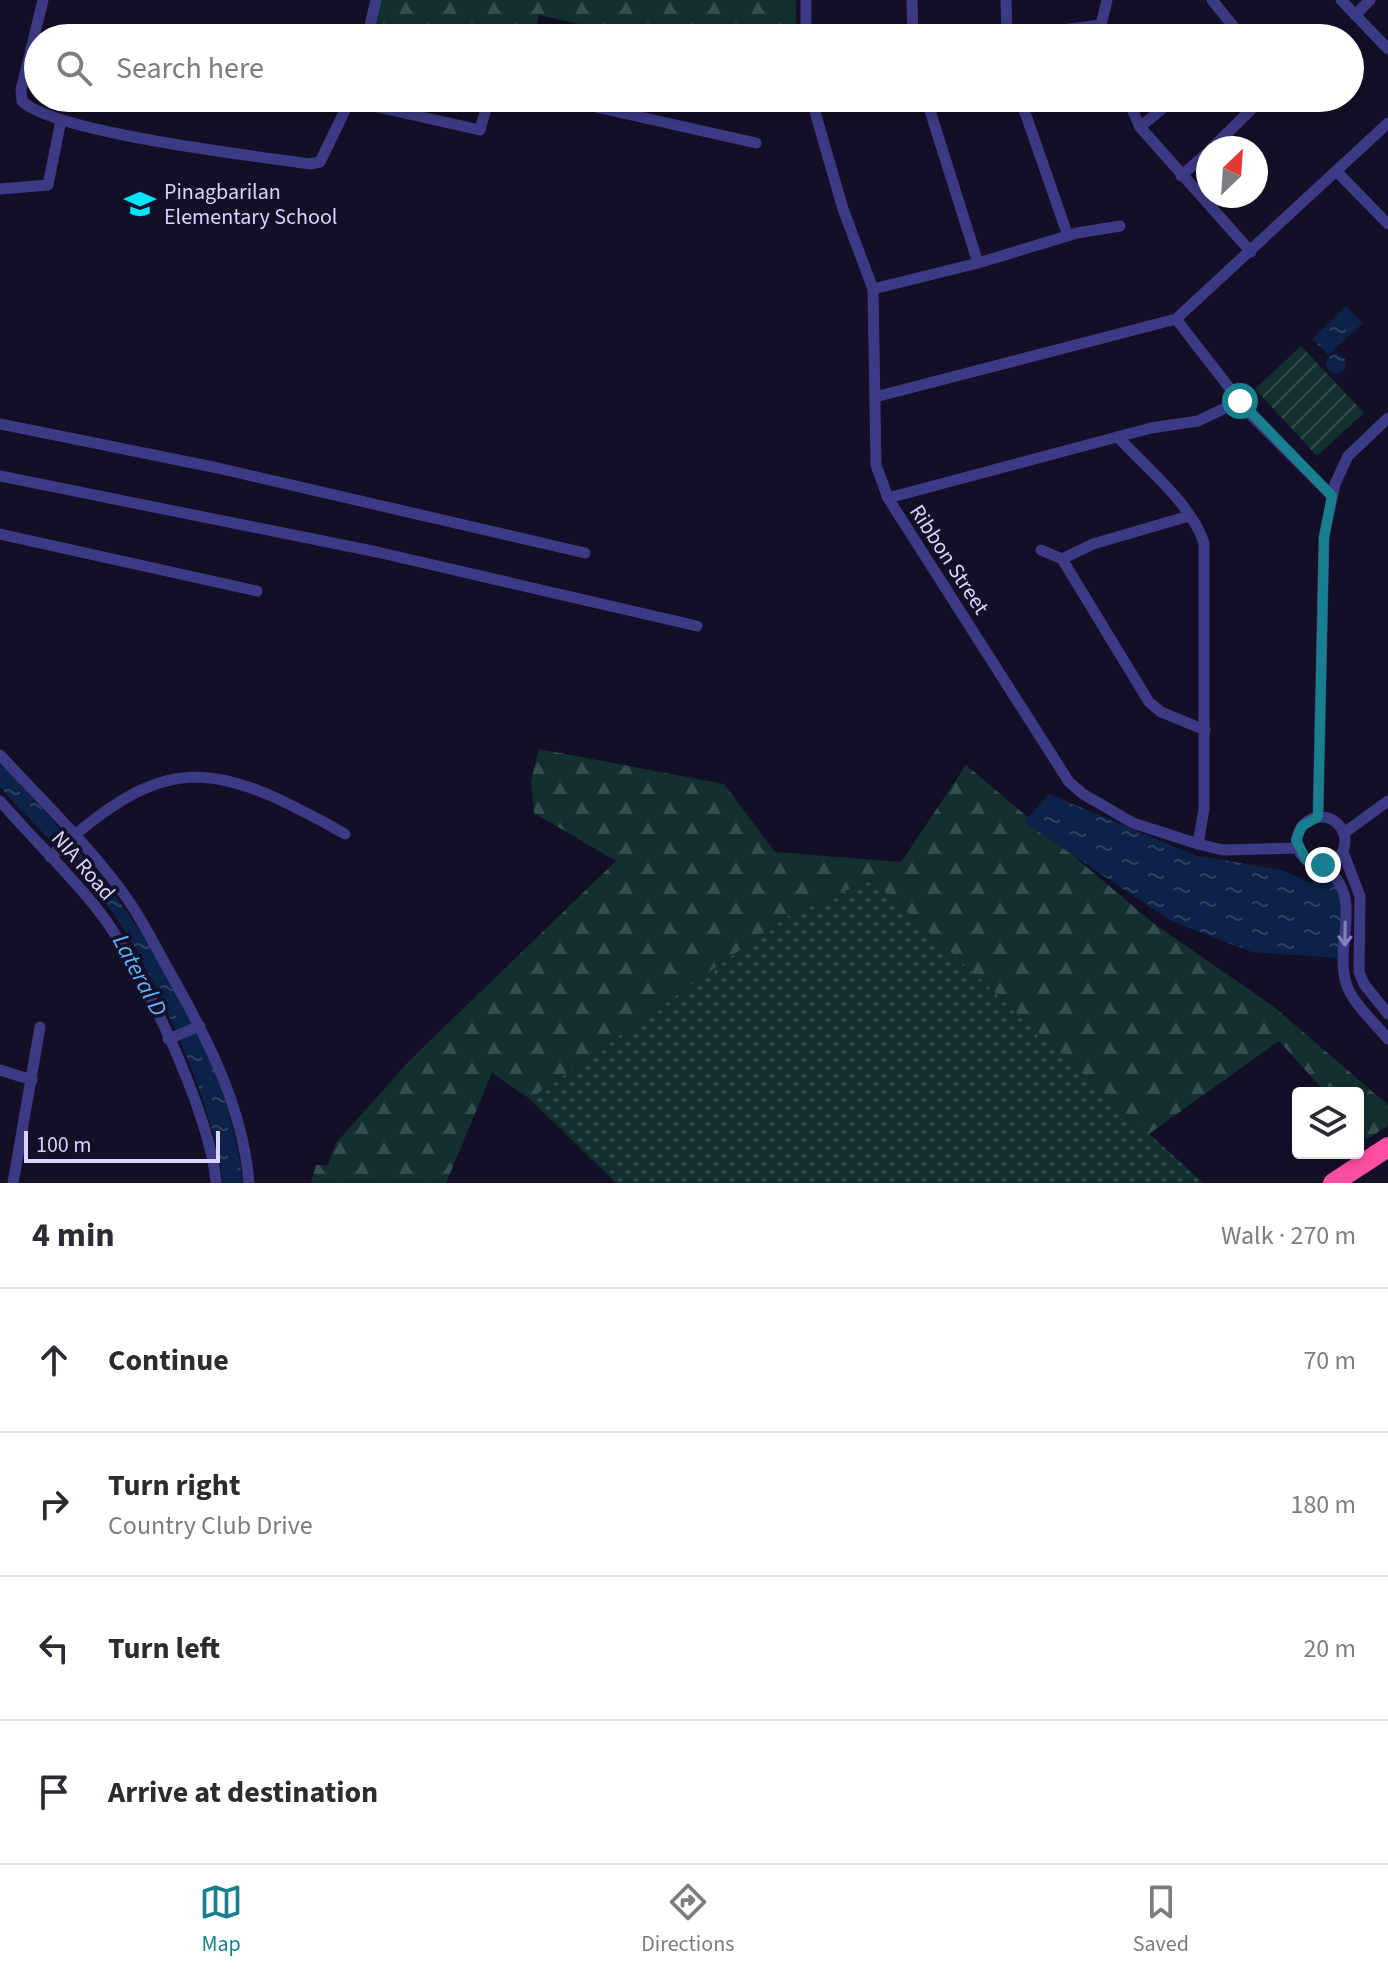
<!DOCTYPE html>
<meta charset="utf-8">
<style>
:root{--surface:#fff;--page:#f7f7f7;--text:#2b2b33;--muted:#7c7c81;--line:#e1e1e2;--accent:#187f8f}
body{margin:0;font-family:"Source Sans 3",sans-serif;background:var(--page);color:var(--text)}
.controls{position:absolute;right:24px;bottom:24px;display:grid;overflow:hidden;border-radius:8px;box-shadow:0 4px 12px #0003}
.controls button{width:72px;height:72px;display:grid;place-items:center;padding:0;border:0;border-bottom:2px solid var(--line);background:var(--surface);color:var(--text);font:40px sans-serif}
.compass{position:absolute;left:1196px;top:136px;width:72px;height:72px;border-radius:50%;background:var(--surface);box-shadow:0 4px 12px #0003;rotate:25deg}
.scale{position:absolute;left:24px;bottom:20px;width:196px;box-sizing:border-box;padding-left:8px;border:4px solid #d9d4ff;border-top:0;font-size:22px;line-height:28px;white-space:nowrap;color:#d9d4ff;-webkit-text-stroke:6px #130f26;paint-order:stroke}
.stop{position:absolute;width:24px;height:24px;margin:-18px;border:6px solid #187f8f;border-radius:50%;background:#fff}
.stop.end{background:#187f8f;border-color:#fff;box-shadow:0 2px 8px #0008}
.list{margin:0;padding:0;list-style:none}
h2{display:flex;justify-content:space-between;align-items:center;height:104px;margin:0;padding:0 32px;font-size:34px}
h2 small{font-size:26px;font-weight:400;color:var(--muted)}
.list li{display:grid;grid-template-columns:52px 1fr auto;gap:24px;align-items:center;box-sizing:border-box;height:144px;padding:0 32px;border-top:2px solid var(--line)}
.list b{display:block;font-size:30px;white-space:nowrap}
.list p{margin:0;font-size:26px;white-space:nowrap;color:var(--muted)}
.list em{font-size:26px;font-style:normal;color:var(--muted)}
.icon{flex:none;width:44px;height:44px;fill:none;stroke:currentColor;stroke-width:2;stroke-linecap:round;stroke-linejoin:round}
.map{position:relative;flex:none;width:1388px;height:1183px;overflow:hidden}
.search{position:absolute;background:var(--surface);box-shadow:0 4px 12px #0003;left:24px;right:24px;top:24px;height:88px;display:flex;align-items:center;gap:20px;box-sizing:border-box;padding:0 28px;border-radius:44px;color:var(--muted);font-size:30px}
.sheet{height:680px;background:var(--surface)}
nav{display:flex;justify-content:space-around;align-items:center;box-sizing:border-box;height:112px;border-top:2px solid var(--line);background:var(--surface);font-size:22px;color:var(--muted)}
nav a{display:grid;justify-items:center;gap:4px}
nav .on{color:var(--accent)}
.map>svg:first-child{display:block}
</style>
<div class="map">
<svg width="1388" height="1183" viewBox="0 0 1388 1183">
<defs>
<pattern id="grass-dots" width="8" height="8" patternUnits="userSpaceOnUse" patternTransform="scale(2)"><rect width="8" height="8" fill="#12302f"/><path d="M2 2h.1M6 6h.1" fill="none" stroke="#344d4e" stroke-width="1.8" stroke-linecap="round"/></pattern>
<pattern id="forest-firs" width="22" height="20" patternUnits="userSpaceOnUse" patternTransform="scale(2)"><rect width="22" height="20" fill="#12302f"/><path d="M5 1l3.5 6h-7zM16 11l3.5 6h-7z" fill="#344d4e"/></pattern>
<pattern id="garden-furrows" width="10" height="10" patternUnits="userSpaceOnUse" patternTransform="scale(2)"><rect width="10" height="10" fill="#12302f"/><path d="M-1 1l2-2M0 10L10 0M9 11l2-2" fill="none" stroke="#344d4e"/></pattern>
<pattern id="water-ripples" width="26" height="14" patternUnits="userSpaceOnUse" patternTransform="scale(2)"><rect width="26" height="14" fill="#0c2248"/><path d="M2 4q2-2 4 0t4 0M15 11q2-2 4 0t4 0" fill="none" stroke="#2f4163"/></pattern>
</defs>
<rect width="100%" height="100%" fill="#130f26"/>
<polygon fill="url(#grass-dots)" points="873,880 1203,1183 616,1183 530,1099 792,913"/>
<g fill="url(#forest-firs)">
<polygon points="381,0 796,0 796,38 641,38 539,15 533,38 371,38"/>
<polygon points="539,749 724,784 775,852 901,862 966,765 1153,923 1274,1007 1388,1105 1388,1126 1367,1139 1358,1129 1358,1093 1326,1093 1279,1041 1149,1134 872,880 792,913 530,1099 492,1073 446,1183 311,1183 316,1165 328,1165 336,1143 408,1062 616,861 534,813 531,781"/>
</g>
<polygon fill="url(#garden-furrows)" points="1301,346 1364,413 1317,456 1255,389"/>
<g fill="url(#water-ripples)">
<polygon points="1346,306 1363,323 1328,355 1312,339"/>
<circle cx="1336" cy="364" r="10"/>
<path d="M0 763C111 879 223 1018 243 1183H223C216 1110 158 981 117 919 86 870 38 831 0 787Z"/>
<polygon points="1049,794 1194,855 1282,870 1307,881 1339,882 1343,900 1338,958 1252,952 1171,921 1024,822"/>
</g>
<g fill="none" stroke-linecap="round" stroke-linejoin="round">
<g stroke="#3d3a85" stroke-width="11">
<path d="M43 0 21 90 22 101C55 133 256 156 310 164L320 162 351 98"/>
<polyline points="912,0 913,38"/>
<polyline points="1006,0 1007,38"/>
<polyline points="1212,0 1243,38"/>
<polyline points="1341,0 1388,49"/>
<polyline points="1355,15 1370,0"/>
<polyline points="1007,37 1101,25"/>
<polyline points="367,38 376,0"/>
<polyline points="806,38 806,0"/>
<polyline points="1105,38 1101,25 1107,0"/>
<polyline points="556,98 756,143"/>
<polyline points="811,98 843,209 873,289 876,465 888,498 1069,782 1083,794 1133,823 1198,844 1223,850 1298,848"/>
<polyline points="926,98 978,263"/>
<polyline points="1020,98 1068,236"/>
<polyline points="1127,98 1140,127 1251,252"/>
<polyline points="351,101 480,130 489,98"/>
<polyline points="1140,127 1175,98"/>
<polyline points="1212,148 1263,98"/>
<polyline points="1337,172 1388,224"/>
<polyline points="1181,176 1208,152"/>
<polyline points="0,189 48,185 61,120"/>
<polyline points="873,289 978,263 1077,233 1120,226"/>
<polyline points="1176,319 1249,413 1332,496"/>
<polyline points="875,397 1176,319 1388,123"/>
<polyline points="0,424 218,468 585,553"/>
<path d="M1118 437C1146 468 1191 503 1204 543V809L1198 844"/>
<polyline points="0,476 377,552 697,626"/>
<polyline points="888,498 1151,428 1198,421 1240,401"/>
<polyline points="1189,516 1093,544 1062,559 1149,702 1161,712 1205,730"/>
<polyline points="0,534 257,591"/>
<polyline points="1041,550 1062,559"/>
<path d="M0 755C40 798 82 839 118 886 138 912 152 940 168 969 206 1036 243 1106 249 1183"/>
<path d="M0 801C32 838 68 872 98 910 140 963 212 1117 216 1183"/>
<circle cx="1321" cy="841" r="24"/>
<polyline points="1318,817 1324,537 1335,484 1348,456 1388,418"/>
<polyline points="1344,833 1388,801"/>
<polyline points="1343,852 1360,896 1359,972 1364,984 1388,1014"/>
<path d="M50 857C166 750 212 759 345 834"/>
<path d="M1323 865C1366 898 1334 940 1346 983 1352 1003 1375 1023 1388 1039"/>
<polyline points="168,1039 200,1026"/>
<polyline points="0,1070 32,1080"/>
<polyline points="13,1183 40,1027"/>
</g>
<polyline stroke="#ff4fa3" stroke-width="20" points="1333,1183 1388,1147"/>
</g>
<defs><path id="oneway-shaft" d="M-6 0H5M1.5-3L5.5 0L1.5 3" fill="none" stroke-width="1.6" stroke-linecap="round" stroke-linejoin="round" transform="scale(2)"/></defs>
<use stroke="#837fbc" href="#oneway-shaft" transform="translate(1345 934) rotate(91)"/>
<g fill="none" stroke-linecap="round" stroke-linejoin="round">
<polyline stroke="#187f8f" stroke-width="10" points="1240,401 1332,496 1324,537 1318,817 1302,826 1296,840 1307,861 1323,865"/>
</g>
<defs>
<symbol id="school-bare" viewBox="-9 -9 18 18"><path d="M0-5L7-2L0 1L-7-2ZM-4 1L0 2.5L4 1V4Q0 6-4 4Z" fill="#00e5ff" stroke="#130f26" stroke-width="2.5" paint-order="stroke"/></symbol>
</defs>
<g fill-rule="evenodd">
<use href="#school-bare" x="118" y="182" width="44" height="44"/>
</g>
<g text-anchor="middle" stroke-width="7" stroke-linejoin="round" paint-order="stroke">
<g font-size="22" fill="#d9d4ff" stroke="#130f26" text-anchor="start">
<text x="164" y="199">Pinagbarilan<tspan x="164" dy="25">Elementary School</tspan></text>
</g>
<g font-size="22" fill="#d9d4ff" stroke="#130f26">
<text transform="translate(950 559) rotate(57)" y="8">Ribbon Street</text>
<text transform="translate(84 865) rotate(49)" y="8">NIA Road</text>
</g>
<g font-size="24" font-style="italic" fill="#62b6ff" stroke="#130f26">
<text transform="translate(140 975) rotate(62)" y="8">Lateral D</text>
</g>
</g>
</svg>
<div class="controls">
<button><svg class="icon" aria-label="layers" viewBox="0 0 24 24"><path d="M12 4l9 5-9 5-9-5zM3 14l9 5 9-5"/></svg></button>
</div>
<svg class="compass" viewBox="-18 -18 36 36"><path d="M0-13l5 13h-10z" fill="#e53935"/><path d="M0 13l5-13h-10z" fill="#7c7c81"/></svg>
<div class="scale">100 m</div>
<div class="stop" style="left:1240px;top:401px"></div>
<div class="stop end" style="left:1323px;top:865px"></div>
<div class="search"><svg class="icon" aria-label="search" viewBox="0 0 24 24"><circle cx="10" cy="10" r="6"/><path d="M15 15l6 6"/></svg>Search here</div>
</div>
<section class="sheet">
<h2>4 min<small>Walk · 270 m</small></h2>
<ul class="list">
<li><svg class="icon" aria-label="ahead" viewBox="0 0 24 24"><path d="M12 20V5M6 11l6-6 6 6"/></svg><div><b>Continue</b></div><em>70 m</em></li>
<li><svg class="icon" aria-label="right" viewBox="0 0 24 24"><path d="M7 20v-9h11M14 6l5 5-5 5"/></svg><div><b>Turn right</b><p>Country Club Drive</p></div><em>180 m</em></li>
<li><svg class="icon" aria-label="left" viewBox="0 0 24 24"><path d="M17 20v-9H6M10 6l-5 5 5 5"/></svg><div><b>Turn left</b></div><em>20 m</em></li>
<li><svg class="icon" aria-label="arrive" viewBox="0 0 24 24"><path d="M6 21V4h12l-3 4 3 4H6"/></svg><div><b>Arrive at destination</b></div></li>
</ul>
</section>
<nav>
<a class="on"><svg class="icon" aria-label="map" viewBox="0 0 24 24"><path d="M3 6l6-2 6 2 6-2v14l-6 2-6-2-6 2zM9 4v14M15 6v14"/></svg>Map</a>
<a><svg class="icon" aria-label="directions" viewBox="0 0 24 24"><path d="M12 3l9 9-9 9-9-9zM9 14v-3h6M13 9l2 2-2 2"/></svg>Directions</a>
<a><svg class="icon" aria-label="saved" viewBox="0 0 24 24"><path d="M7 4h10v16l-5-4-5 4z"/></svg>Saved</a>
</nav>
